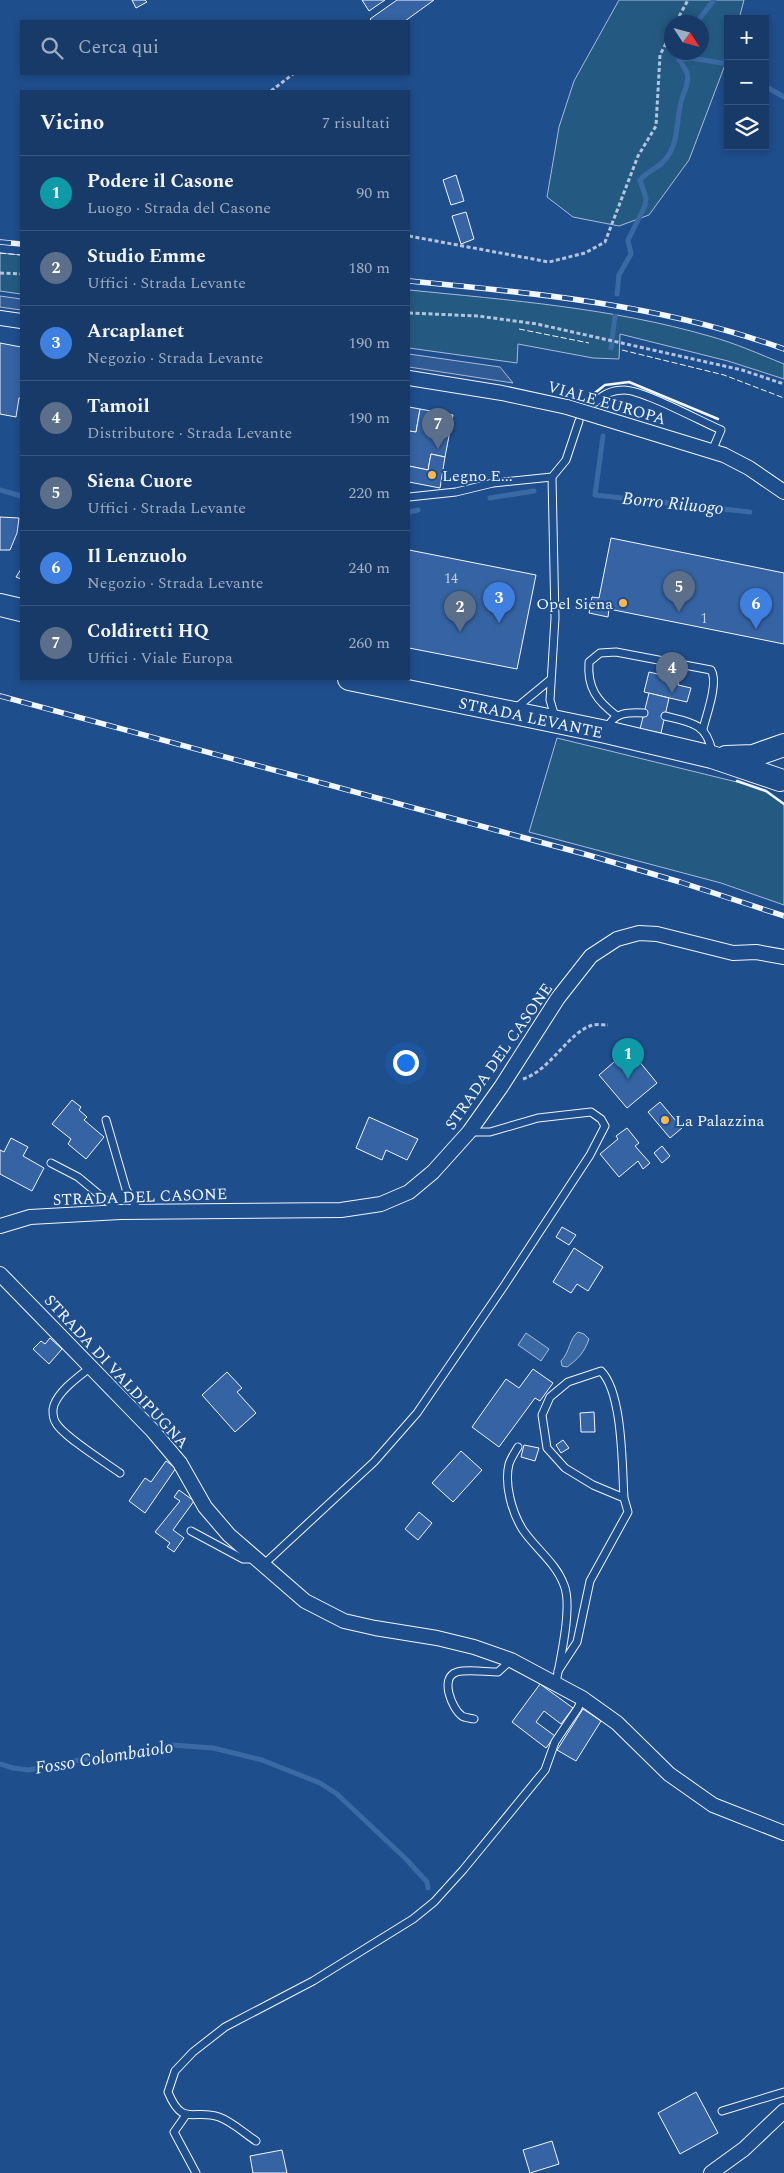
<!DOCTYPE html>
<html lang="it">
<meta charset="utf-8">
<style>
:root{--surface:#173a69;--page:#20416f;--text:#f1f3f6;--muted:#9eadc0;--line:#36547d;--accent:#ffb74d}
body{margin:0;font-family:Spectral,serif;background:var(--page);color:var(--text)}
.controls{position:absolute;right:15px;top:15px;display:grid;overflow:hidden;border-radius:0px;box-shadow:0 2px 8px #0003}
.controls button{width:45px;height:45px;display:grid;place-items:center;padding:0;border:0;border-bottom:1px solid var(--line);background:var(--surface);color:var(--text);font:25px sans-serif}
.compass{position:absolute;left:664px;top:15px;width:45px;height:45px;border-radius:50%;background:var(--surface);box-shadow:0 2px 8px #0003;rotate:126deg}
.you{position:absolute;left:405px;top:1062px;width:18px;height:18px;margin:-12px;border:4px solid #fff;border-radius:50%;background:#1a73e8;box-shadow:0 0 0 8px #1a73e833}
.badge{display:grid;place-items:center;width:32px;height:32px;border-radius:50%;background:var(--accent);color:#fff;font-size:16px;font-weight:700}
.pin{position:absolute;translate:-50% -41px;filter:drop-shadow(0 1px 2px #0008)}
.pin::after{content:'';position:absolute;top:26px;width:18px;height:15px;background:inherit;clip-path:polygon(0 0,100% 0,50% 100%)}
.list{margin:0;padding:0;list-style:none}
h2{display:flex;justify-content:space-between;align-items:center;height:65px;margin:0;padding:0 20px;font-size:21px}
h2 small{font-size:16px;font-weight:400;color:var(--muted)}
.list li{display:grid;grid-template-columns:32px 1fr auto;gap:15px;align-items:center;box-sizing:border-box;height:75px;padding:0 20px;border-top:1px solid var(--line)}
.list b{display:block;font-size:19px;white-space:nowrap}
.list p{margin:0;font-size:16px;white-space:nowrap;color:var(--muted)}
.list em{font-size:16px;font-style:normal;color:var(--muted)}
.icon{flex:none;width:28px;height:28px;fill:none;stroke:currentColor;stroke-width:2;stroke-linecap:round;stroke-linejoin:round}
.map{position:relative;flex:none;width:784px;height:2173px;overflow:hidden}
.search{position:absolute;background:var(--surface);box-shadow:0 2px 8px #0003;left:20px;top:20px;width:390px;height:55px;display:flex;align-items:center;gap:12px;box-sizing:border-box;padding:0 18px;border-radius:0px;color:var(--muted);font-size:19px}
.panel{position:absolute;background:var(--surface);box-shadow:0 2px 8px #0003;left:20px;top:90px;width:390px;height:590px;border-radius:0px}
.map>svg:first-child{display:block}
</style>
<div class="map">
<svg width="784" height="2173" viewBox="0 0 784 2173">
<rect width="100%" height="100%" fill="#1f4e8c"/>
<g fill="#245a82" stroke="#a8bbd7" fill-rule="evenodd">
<path d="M619 0H744L739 19H728V57L689 160 649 215 619 226 573 217 547 197 559 127 574 81ZM702 22V52H672V22Z"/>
<polygon points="0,253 21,255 21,294 0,291"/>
<path d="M409 290C509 300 612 308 709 336 735 343 759 354 784 364V379L728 361 620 334 619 359 593 358 518 344 517 363 409 348Z"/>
<polygon points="557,738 749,785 766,791 784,804 784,905 721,883 529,832"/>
</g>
<g fill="#305b95" stroke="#a8bbd7">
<polygon points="0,296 21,299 21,310 0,307"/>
<polygon points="409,354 500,367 513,383 409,367"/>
</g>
<g fill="#3b69a3" stroke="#a8bbd7">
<path d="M578 1332 584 1334 589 1339C584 1353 578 1359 567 1367L562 1366 561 1361C570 1352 569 1339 578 1332Z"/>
<polygon points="526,1333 549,1349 541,1361 518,1345"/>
</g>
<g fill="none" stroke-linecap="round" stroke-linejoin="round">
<g stroke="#3b69a3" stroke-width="5">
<polyline points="697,22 714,0"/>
<polyline points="679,60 691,58 728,64"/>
<polyline points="765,86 784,97"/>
<path d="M617 294 619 275 631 254 628 240 645 206 646 198 640 180C647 171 657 169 664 161 679 145 676 122 681 102 683 93 690 83 687 73 684 66 679 61 677 52"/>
<polyline points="611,348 615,316"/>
<polyline points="603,436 595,495 750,512"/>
<polyline points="0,490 21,496"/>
<polyline points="490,498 534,491"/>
<polyline points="409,512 418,510"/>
<polyline points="0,1764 13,1768 29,1770 90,1758 133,1754 172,1745 213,1748 262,1760 320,1783 337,1794 406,1859 427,1882 428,1888"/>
</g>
</g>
<g fill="#3563a3" stroke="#f2f6ff">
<polygon points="132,0 145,0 147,2 136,8"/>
<polygon points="362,0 385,0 369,11"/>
<polygon points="397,0 434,0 405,21 372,21 370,19"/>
<polygon points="456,175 464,201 451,205 443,180"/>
<polygon points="466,212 474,239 461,244 452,216"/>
<polygon points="0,343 21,347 21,398 19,398 16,417 0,414"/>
<polygon points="409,407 420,409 416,432 409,431"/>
<polygon points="420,409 453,415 445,457 431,454 428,470 409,466 409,431 416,432"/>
<polygon points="431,454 445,457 440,488 409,482 409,466 428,470"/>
<polygon points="0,517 19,518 17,533 10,550 0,550"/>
<polygon points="611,538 784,573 784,644 609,609 608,617 589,613 592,597 599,598"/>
<polygon points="409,550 536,575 517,669 409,648"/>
<polygon points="21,569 21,579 16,577"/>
<polygon points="649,672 679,679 678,685 691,688 687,702 644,692"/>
<polygon points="649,693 669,698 661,733 640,729"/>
<polygon points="629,1049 657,1083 627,1108 599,1075"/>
<polygon points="72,1100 81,1107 79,1110 87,1117 84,1120 104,1137 86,1159 68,1144 71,1139 52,1124"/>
<polygon points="660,1102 682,1128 670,1138 648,1112"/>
<polygon points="369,1117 418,1139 407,1160 386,1150 382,1160 356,1148"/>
<polygon points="627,1128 639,1143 635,1146 650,1163 643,1169 638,1161 619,1177 600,1154 618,1139 616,1136"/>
<polygon points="11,1138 28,1147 23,1156 44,1168 32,1191 0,1174 0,1150 4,1152"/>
<polygon points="662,1146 670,1156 662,1163 654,1153"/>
<polygon points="562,1227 576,1235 569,1245 556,1237"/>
<polygon points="574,1248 603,1267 588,1291 577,1284 571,1293 553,1282"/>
<polygon points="50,1338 62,1349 49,1364 33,1349 41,1341 45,1344"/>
<polygon points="533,1369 553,1383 540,1401 535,1398 499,1447 472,1427 506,1379 519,1388"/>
<polygon points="227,1372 242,1388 237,1392 256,1413 235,1432 202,1395"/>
<polygon points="594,1412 595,1432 581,1432 580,1413"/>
<polygon points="563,1440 569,1448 561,1453 556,1445"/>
<polygon points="524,1445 539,1448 535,1461 521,1457"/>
<polygon points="461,1451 482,1470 453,1502 432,1483"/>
<polygon points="166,1461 176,1468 145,1513 129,1501 145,1478 151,1482"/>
<polygon points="179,1490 194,1501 173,1530 184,1538 174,1552 167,1547 170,1543 155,1532 180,1501 174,1497"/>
<polygon points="419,1512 432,1523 418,1540 405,1529"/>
<polygon points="540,1684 573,1708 561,1724 544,1711 536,1722 555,1736 546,1748 512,1722"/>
<polygon points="583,1709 601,1721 576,1761 557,1750"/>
<polygon points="696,2092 718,2133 680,2154 658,2113"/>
<polygon points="552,2141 559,2164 530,2173 523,2150"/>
<polygon points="282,2150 287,2173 253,2173 250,2156"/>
</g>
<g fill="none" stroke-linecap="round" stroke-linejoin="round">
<defs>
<g id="lane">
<path d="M596 402C603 394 613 390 624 390 643 390 700 421 721 430L712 451"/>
<polyline points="552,477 555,618 550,700 555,717"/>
<polyline points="409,497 456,492 493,483 552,477 566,460 579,421"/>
<polyline points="516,708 550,680"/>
<path d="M617 716C597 701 587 688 589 662L600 653 616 652 711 670C719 682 706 716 703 729"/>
<path d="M665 716C690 722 707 723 712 752"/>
<path d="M607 729C613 712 629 712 644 713"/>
<polyline points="106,1120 126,1189 139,1212"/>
<polyline points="51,1163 78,1177 120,1212"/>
<path d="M92 1366C80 1376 60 1389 54 1405 52 1410 53 1419 56 1423 63 1436 106 1463 120 1473"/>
<path d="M518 1447C515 1452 511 1458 509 1464 504 1484 512 1513 523 1530 536 1549 556 1563 564 1585 573 1606 560 1660 556 1683"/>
<polyline points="191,1531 243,1559 256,1559"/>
<polyline points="263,1565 374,1462 417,1413 504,1286 590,1155 605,1126 601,1119 591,1112 538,1118 490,1132 469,1132"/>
<path d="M558 1671 577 1642 590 1581 628 1512 624 1498 593 1485 565 1468 547 1448 542 1415 550 1397 568 1382 601 1371C623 1393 622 1467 624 1498"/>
<path d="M474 1719C470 1718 465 1718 462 1716 452 1709 439 1677 457 1672 468 1669 486 1672 498 1672L511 1660"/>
<polyline points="722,2111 784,2092"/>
<polyline points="186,2115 174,2132 196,2173"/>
<path d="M256 2141C244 2133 231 2121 219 2117 193 2108 183 2128 168 2092L175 2071 193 2052 225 2027 313 1981 413 1919 434 1902 463 1870 545 1770 555 1742 578 1708 582 1698"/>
</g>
<g id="street">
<polyline points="0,318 21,321"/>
<polyline points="409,378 502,393 567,407"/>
<polyline points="600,417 724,455 749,468 784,492"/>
<polyline points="0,1226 30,1217 120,1212 341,1210 381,1204 409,1192 433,1172 469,1132 501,1087 558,998 591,956 617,939 639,933 657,934 733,953 756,952 784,957"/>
<polyline points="0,1274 152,1430 180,1463 205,1507 229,1535 305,1601 344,1621 375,1628 437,1638 474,1647 511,1660 582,1698 617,1723 669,1774 713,1805 784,1833"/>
<polyline points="711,2173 744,2149 784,2111"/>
</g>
<g id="primary">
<polyline points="0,605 21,610"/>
<polyline points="349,679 606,732 712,757 780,780"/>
<polyline points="726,757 753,756 784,745"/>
</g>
</defs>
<use href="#lane" stroke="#f2f6ff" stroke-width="9"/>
<use href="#street" stroke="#f2f6ff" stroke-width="16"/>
<use href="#primary" stroke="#f2f6ff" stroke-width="24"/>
<g stroke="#b3c4dc" stroke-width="3" stroke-dasharray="4 2.5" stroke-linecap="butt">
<polyline points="676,22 688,0"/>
<polyline points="271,91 293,74"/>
<polyline points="409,236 549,262 585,253 605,242 638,156 656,126 660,55 672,32"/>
<polyline points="0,273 21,274"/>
<polyline points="409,313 478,316 537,324 742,370 784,384"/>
<path d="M523 1079C551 1070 569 1031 593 1025 598 1024 604 1025 608 1025"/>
</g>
<use href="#lane" stroke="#1f4e8c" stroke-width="7"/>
<use href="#street" stroke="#1f4e8c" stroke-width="14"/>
<use href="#primary" stroke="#1f4e8c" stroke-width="22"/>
<defs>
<g id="rail">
<polyline points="0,242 21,244"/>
<path d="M409 281C536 293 663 305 784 349"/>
<polyline points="0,696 588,855 680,882 784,916"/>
</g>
</defs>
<use href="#rail" stroke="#f2f6ff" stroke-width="5.5"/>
<use href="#rail" stroke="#1f4e8c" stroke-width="4" stroke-dasharray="11" stroke-linecap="butt"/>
<defs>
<polyline id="street-bridge" points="567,407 600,417"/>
</defs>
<use href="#street-bridge" stroke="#f2f6ff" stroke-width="16" stroke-linecap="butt"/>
<use href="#street-bridge" stroke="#1f4e8c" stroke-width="14"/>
<g stroke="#f2f6ff" stroke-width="1" stroke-dasharray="6 2.5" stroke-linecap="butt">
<polyline points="0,253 21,255"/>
<polyline points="519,329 589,343"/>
<polyline points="622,350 724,375 784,398"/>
</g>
<g stroke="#f2f6ff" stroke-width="2.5">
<polyline points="587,399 605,385 629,382 718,419"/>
<polyline points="737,781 766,791 784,804"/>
</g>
</g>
<g fill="#ffb74d" stroke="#1f4e8c" stroke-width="2">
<circle cx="432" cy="475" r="5"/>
<circle cx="623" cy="603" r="5"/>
<circle cx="665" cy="1120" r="5"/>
</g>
<g text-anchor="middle" stroke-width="4" stroke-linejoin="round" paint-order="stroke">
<g font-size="14" fill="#c3d1e8">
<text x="451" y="583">14</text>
<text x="704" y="623">1</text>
</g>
<g font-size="16" fill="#f2f6ff" stroke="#1f4e8c">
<text transform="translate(607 402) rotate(16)" y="6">VIALE EUROPA</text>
<text transform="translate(531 717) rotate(12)" y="6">STRADA LEVANTE</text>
<text transform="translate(498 1056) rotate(-55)" y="6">STRADA DEL CASONE</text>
<text transform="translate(140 1196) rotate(-2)" y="6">STRADA DEL CASONE</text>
<text transform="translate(117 1371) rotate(47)" y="6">STRADA DI VALDIPUGNA</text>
</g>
<g font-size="16" fill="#f2f6ff" stroke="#1f4e8c" text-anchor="start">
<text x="442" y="481">Legno E...</text>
<text x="613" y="609" text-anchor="end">Opel Siena</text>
<text x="675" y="1126">La Palazzina</text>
</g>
<g font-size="18" font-style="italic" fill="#f2f6ff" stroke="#1f4e8c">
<text transform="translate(673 503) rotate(6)" y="6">Borro Riluogo</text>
<text transform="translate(104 1757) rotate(-9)" y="6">Fosso Colombaiolo</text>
</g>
</g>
</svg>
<div class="controls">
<button>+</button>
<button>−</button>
<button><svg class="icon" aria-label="layers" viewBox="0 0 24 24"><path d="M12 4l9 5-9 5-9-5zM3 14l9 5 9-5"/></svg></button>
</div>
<svg class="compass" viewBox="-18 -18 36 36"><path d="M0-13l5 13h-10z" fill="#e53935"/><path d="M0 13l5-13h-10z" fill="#9eadc0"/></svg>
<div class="you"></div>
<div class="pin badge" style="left:628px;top:1079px;background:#0f9aa8">1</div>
<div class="pin badge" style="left:460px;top:632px;background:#5c6f8a">2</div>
<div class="pin badge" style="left:499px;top:623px;background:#3f7fe0">3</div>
<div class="pin badge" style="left:672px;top:693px;background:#5c6f8a">4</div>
<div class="pin badge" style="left:679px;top:612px;background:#5c6f8a">5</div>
<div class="pin badge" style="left:756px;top:629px;background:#3f7fe0">6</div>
<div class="pin badge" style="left:438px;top:449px;background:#5c6f8a">7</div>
<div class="search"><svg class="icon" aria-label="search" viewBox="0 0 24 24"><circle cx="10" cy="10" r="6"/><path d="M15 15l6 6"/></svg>Cerca qui</div>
<section class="panel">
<h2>Vicino<small>7 risultati</small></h2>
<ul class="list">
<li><span class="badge" style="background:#0f9aa8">1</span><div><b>Podere il Casone</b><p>Luogo · Strada del Casone</p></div><em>90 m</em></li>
<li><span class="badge" style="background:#5c6f8a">2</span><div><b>Studio Emme</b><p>Uffici · Strada Levante</p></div><em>180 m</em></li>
<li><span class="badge" style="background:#3f7fe0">3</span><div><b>Arcaplanet</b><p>Negozio · Strada Levante</p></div><em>190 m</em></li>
<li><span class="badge" style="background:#5c6f8a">4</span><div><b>Tamoil</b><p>Distributore · Strada Levante</p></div><em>190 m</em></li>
<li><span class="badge" style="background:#5c6f8a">5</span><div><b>Siena Cuore</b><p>Uffici · Strada Levante</p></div><em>220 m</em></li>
<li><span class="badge" style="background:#3f7fe0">6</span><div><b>Il Lenzuolo</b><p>Negozio · Strada Levante</p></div><em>240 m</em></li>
<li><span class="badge" style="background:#5c6f8a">7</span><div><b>Coldiretti HQ</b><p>Uffici · Viale Europa</p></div><em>260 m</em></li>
</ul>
</section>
</div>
